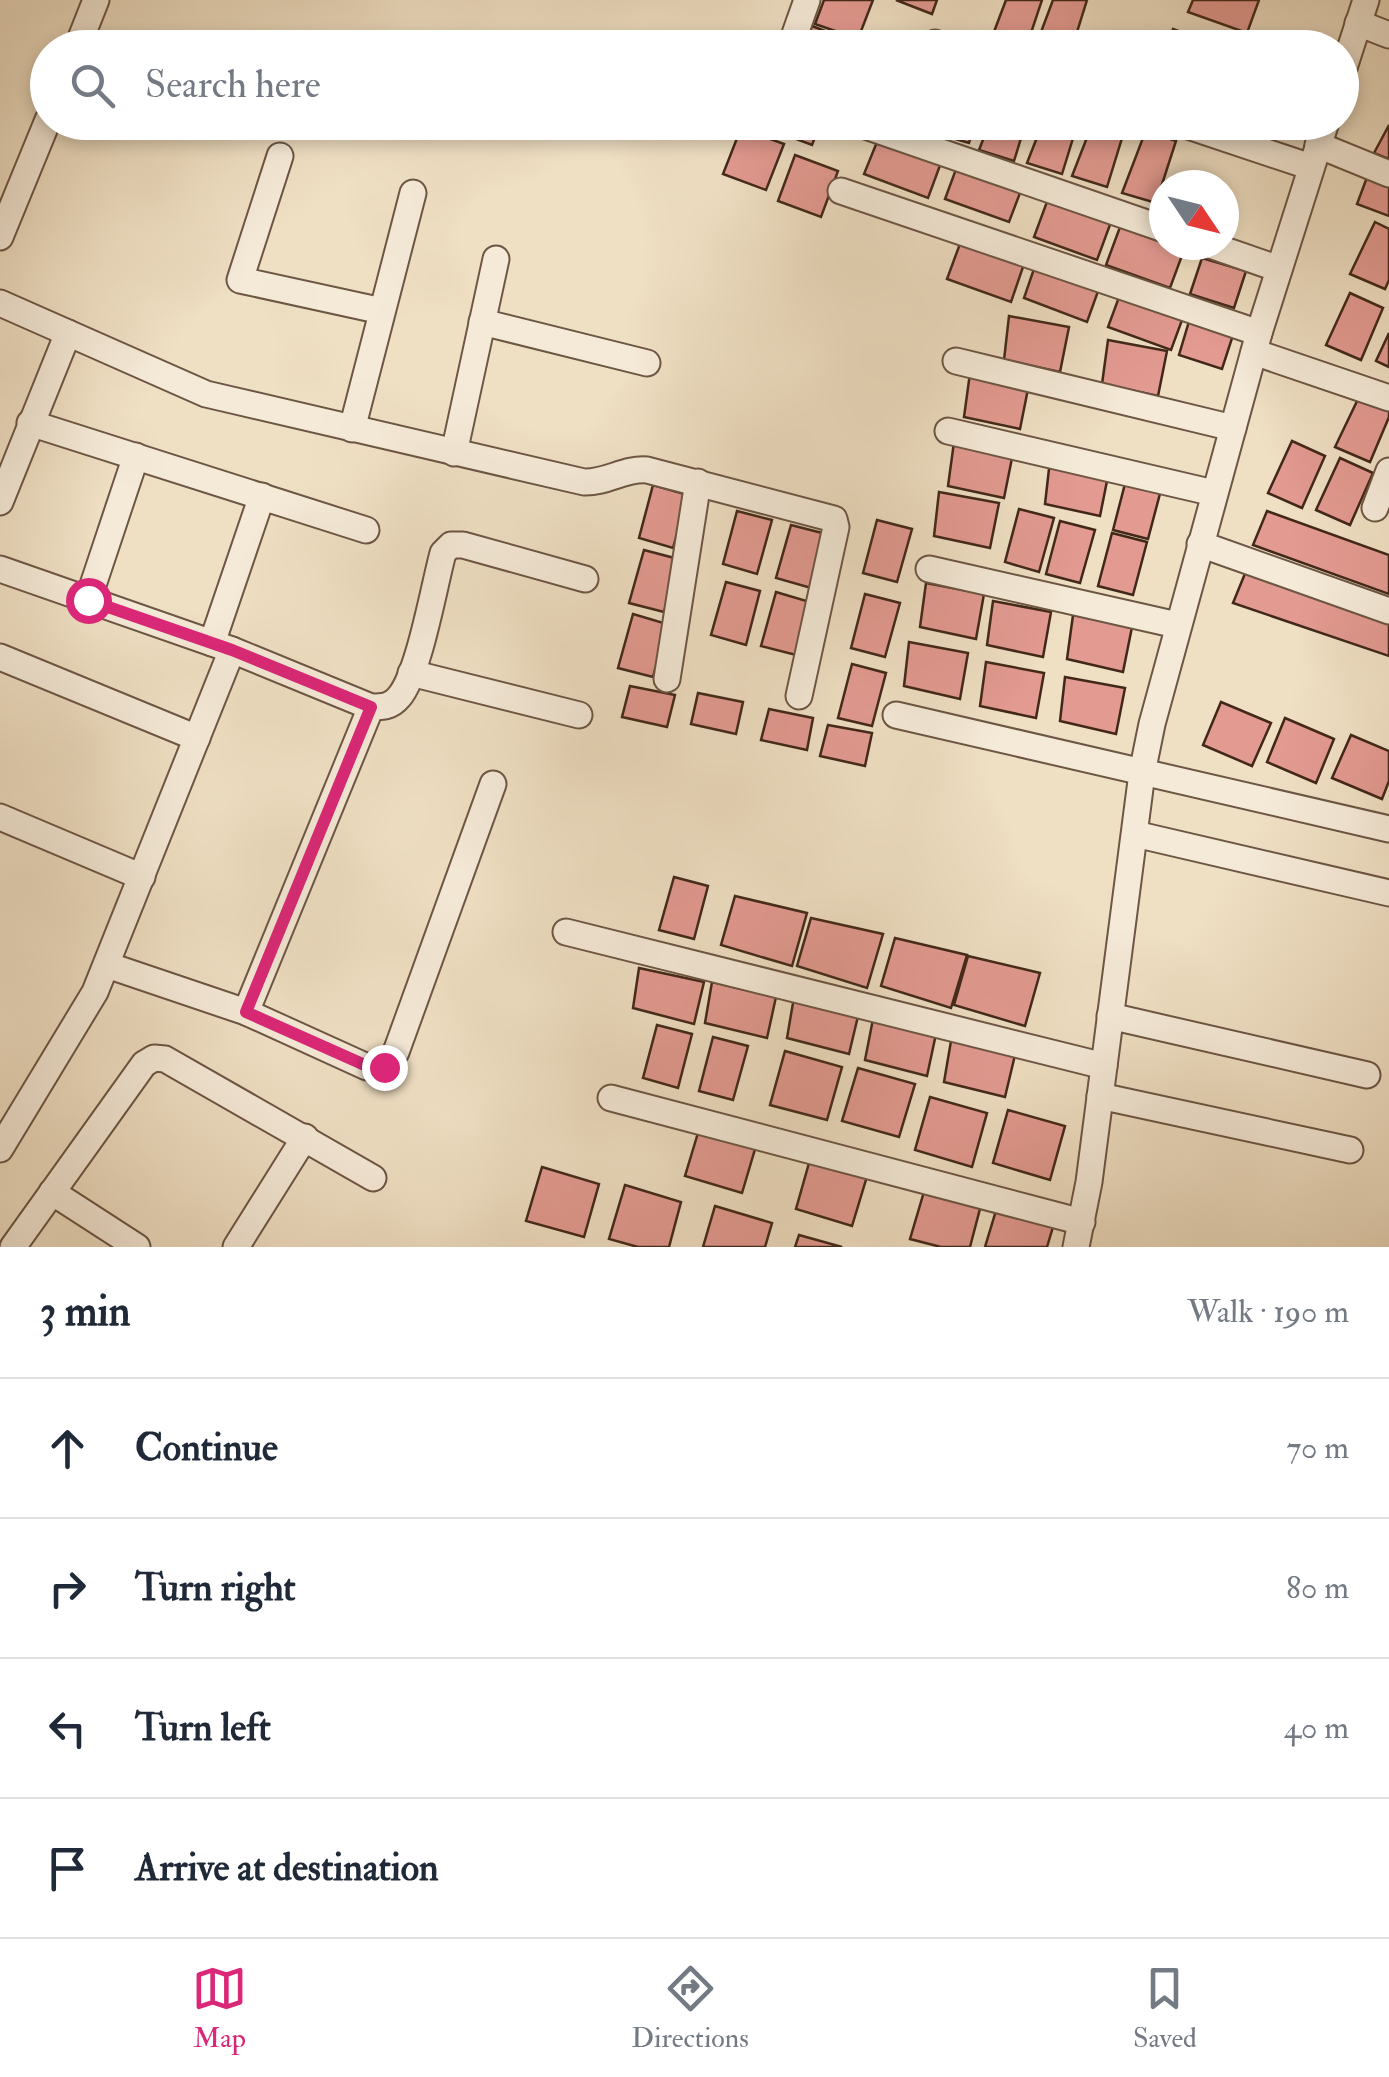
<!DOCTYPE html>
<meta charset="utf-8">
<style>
:root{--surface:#fff;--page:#f2f2f3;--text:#1f2937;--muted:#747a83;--line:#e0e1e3;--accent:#db2777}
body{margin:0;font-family:"IM FELL Double Pica",serif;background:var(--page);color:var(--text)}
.compass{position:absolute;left:1149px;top:170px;width:90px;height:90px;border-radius:50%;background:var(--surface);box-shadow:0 5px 15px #0003;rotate:125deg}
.stop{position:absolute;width:30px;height:30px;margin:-22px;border:8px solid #db2777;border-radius:50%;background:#fff}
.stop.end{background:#db2777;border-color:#fff;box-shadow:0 2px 10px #0008}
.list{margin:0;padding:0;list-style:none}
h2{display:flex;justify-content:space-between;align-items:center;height:130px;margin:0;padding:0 40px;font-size:42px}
h2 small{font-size:32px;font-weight:400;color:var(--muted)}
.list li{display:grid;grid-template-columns:65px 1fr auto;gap:30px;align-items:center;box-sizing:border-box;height:140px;padding:0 40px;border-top:2px solid var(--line)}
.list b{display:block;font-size:38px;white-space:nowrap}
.list em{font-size:32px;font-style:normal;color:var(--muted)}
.icon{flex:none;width:55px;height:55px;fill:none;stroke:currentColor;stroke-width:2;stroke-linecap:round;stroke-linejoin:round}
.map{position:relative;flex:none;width:1389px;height:1247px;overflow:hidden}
.search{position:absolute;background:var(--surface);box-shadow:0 5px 15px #0003;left:30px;right:30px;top:30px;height:110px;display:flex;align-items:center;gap:25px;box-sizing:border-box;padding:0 35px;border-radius:55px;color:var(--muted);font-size:38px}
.sheet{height:690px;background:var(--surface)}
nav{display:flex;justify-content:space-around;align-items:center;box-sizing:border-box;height:140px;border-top:2px solid var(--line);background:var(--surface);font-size:28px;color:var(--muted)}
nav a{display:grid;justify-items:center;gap:5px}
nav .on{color:var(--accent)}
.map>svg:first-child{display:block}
</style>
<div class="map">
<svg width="1389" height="1247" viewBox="0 0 1389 1247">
<rect width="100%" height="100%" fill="#efdfc3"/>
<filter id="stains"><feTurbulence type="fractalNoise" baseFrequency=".002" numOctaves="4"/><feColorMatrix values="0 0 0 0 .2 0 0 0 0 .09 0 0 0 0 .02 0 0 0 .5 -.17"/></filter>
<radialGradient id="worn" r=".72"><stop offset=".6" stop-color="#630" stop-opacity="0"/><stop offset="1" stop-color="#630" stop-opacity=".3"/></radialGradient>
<g fill="#e39a91" stroke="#422819" stroke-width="2.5">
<polygon points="824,0 873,0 858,39 815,24"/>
<polygon points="896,0 937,0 932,14"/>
<polygon points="1006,0 1042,0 1026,48 992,37"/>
<polygon points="1053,0 1087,0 1072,48 1035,48"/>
<polygon points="1193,0 1259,0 1247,33 1188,12"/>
<polygon points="812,26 854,42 852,48 804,48"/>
<polygon points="1173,29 1203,40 1201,48 1166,48"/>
<polygon points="874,34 905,46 904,48 869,48"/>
<polygon points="772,122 821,122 812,145 769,129"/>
<polygon points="938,122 975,122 969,143 934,133"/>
<polygon points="990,122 1026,122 1014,161 979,150"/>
<polygon points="1043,122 1078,122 1062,174 1027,163"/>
<polygon points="1093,122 1126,125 1107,187 1072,176"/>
<polygon points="1389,125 1389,159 1374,153"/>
<polygon points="741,128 784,144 766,190 723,174"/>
<polygon points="1146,130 1176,141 1156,203 1122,193"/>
<polygon points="879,137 942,160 928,198 864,174"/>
<polygon points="795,155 838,171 821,217 778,201"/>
<polygon points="959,161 1023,185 1009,222 945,199"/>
<polygon points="1369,172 1389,180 1389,216 1357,204"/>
<polygon points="1048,199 1111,222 1097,260 1034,237"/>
<polygon points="1375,222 1389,229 1389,280 1385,289 1350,274"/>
<polygon points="1120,227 1184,250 1170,288 1106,265"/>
<polygon points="961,241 1024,264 1011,302 947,279"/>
<polygon points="1202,258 1246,271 1234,308 1190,294"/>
<polygon points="1037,260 1101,283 1087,322 1024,298"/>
<polygon points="1122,289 1185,312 1171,350 1108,327"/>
<polygon points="1350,293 1383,308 1361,360 1326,345"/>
<polygon points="1009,316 1069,327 1060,372 1004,360"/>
<polygon points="1190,318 1234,332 1222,369 1179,355"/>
<polygon points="1389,333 1389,367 1376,361"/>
<polygon points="1108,340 1167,351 1158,396 1102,384"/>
<polygon points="970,373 1029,384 1020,429 964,417"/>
<polygon points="1360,395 1389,408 1389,417 1370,462 1335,447"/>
<polygon points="1292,441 1325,456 1302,508 1268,493"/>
<polygon points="954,442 1013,453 1004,498 948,486"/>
<polygon points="1340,458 1373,473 1350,525 1316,510"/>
<polygon points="1050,460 1109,471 1100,516 1045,504"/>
<polygon points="1127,476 1162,486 1148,539 1113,530"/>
<polygon points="653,485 688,495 673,548 639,538"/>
<polygon points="939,492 999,503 990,548 934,536"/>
<polygon points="1019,509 1054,518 1039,572 1005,562"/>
<polygon points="737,511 772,520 757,574 723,564"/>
<polygon points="1267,511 1389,555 1389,594 1253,545"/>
<polygon points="877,520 912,529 897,582 863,573"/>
<polygon points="1060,521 1095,530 1080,583 1046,574"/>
<polygon points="791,525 826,534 811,588 776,578"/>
<polygon points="1112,533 1147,542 1133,595 1098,586"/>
<polygon points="644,550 678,559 664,612 629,603"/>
<polygon points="1246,571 1389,619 1389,656 1233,603"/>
<polygon points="726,582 760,591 746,645 711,635"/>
<polygon points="926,583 984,594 976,639 920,627"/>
<polygon points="776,592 810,602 796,655 761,646"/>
<polygon points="865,594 900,603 885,657 851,648"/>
<polygon points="993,601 1051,612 1043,657 987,645"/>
<polygon points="633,614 667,624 653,677 618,668"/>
<polygon points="1073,615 1132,627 1123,672 1067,659"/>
<polygon points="909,642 968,653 960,699 904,686"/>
<polygon points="986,662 1044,673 1036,718 980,706"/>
<polygon points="852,664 886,673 872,726 838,718"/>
<polygon points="1065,677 1125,688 1116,734 1060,721"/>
<polygon points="630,686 675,695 667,727 622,717"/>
<polygon points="698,693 743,702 736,734 691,724"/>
<polygon points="1221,702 1271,723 1252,766 1203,745"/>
<polygon points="769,709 813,718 807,750 761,740"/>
<polygon points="1285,718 1334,739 1316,783 1267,762"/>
<polygon points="828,725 872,733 865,766 820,756"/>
<polygon points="1351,735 1389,751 1389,781 1382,799 1332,778"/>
<polygon points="674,877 708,886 694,939 659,930"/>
<polygon points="735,896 807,913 792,966 721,945"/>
<polygon points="811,918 883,934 867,988 797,966"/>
<polygon points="895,938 967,955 951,1008 881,986"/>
<polygon points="968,956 1040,973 1025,1026 954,1005"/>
<polygon points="639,968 704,982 694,1024 633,1008"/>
<polygon points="712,982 776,997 767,1038 705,1023"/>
<polygon points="794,997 859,1012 849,1054 787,1038"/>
<polygon points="873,1019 936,1034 927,1076 865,1060"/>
<polygon points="657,1025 692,1034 678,1088 643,1078"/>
<polygon points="713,1037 748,1046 733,1100 699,1091"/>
<polygon points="951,1041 1015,1055 1005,1097 944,1082"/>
<polygon points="785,1051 842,1067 827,1120 770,1105"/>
<polygon points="858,1068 915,1084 899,1137 842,1121"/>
<polygon points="930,1097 987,1113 972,1167 915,1150"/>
<polygon points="1008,1110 1065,1126 1050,1180 993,1163"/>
<polygon points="701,1123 758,1139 742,1193 685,1176"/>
<polygon points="811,1156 868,1173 852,1226 796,1209"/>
<polygon points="542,1167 599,1184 584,1237 526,1221"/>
<polygon points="625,1185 681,1202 669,1247 638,1247 609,1239"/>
<polygon points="926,1185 982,1201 970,1247 941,1247 910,1239"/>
<polygon points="998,1204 1055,1220 1047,1247 985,1247"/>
<polygon points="715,1206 772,1223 765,1247 703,1247"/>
<polygon points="799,1235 842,1247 795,1247"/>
</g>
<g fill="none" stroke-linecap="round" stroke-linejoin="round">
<defs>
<g id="minor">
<polyline points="1358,23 1389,35"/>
<polyline points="935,43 948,48"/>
<polyline points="77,48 96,0"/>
<polyline points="790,48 807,0"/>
<polyline points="1342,74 1366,0"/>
<polyline points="854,122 1164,229"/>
<polyline points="1176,122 1311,167"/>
<polyline points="764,125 765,122"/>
<polyline points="1318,145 1389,174"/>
<polyline points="280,156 240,280 382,311"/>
<polyline points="841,191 1259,333"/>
<polyline points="0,237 48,120"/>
<polyline points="1210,245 1279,269"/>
<path d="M0 303 206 394 584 482C606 483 625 468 647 470L834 519 836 527 799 696"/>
<polyline points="482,322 647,363"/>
<polyline points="1254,352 1389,398"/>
<polyline points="956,361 1233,428"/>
<polyline points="30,423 366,530"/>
<polyline points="352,429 413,193"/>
<polyline points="948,431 1214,493"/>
<polyline points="454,453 496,259"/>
<polyline points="0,502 68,333"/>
<polyline points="1375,508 1389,471"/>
<polyline points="1200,544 1389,611"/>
<path d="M0 569 232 650 371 707C382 707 391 707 399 697 419 674 434 586 443 553L451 545H463L585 579"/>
<polyline points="929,569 1177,625"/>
<polyline points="88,600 136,456"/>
<polyline points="212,643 262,496"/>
<polyline points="0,657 197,738"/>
<polyline points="411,673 579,715"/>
<polyline points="667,679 698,482"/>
<polyline points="896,715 1389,829"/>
<polyline points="0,817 142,877"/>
<polyline points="1135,834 1389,893"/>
<polyline points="566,932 1104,1066"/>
<polyline points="107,965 246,1012 367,1067 384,1067 396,1052 493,784"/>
<polyline points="246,1012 371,707"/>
<polyline points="1110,1016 1367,1075"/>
<polyline points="1100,1096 1350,1150"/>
<polyline points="611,1098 1082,1222"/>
<polyline points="0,1149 95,992 232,650"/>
<polyline points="52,1192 137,1247"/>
<polyline points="13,1247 144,1064 154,1058 165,1059 373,1178"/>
<polyline points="236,1247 305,1137"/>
<polyline points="1076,1247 1089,1182 1142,773 1152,724 1259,333 1326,122"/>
</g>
</defs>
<use href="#minor" stroke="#6d5644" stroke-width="29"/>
<use href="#minor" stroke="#f5ead8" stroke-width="25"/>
</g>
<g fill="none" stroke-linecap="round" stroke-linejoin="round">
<polyline stroke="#db2777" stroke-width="12" points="88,600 232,650 371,707 246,1012 367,1066 384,1067"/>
</g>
<rect width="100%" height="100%" filter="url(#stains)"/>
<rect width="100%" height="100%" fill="url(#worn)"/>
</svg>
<svg class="compass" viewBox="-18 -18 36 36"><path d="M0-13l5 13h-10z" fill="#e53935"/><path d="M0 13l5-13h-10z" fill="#747a83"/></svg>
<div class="stop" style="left:88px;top:600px"></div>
<div class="stop end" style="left:384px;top:1067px"></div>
<div class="search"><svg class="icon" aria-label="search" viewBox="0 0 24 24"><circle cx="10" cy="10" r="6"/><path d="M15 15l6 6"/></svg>Search here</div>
</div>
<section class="sheet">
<h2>3 min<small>Walk · 190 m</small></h2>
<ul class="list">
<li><svg class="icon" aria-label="ahead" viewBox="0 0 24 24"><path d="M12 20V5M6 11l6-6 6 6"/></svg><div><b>Continue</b></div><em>70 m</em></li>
<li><svg class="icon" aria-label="right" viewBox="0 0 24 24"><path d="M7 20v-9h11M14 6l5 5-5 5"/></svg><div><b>Turn right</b></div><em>80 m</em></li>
<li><svg class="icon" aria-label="left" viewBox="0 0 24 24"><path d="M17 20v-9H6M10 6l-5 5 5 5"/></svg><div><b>Turn left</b></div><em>40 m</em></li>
<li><svg class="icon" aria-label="arrive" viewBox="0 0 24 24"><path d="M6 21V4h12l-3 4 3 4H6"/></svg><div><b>Arrive at destination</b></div></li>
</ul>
</section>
<nav>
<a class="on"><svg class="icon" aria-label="map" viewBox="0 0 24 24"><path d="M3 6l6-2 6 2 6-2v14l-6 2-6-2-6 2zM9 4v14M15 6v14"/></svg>Map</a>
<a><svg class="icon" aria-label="directions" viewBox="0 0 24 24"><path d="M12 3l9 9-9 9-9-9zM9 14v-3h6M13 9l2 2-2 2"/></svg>Directions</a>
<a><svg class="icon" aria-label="saved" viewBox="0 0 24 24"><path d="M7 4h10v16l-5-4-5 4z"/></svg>Saved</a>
</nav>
